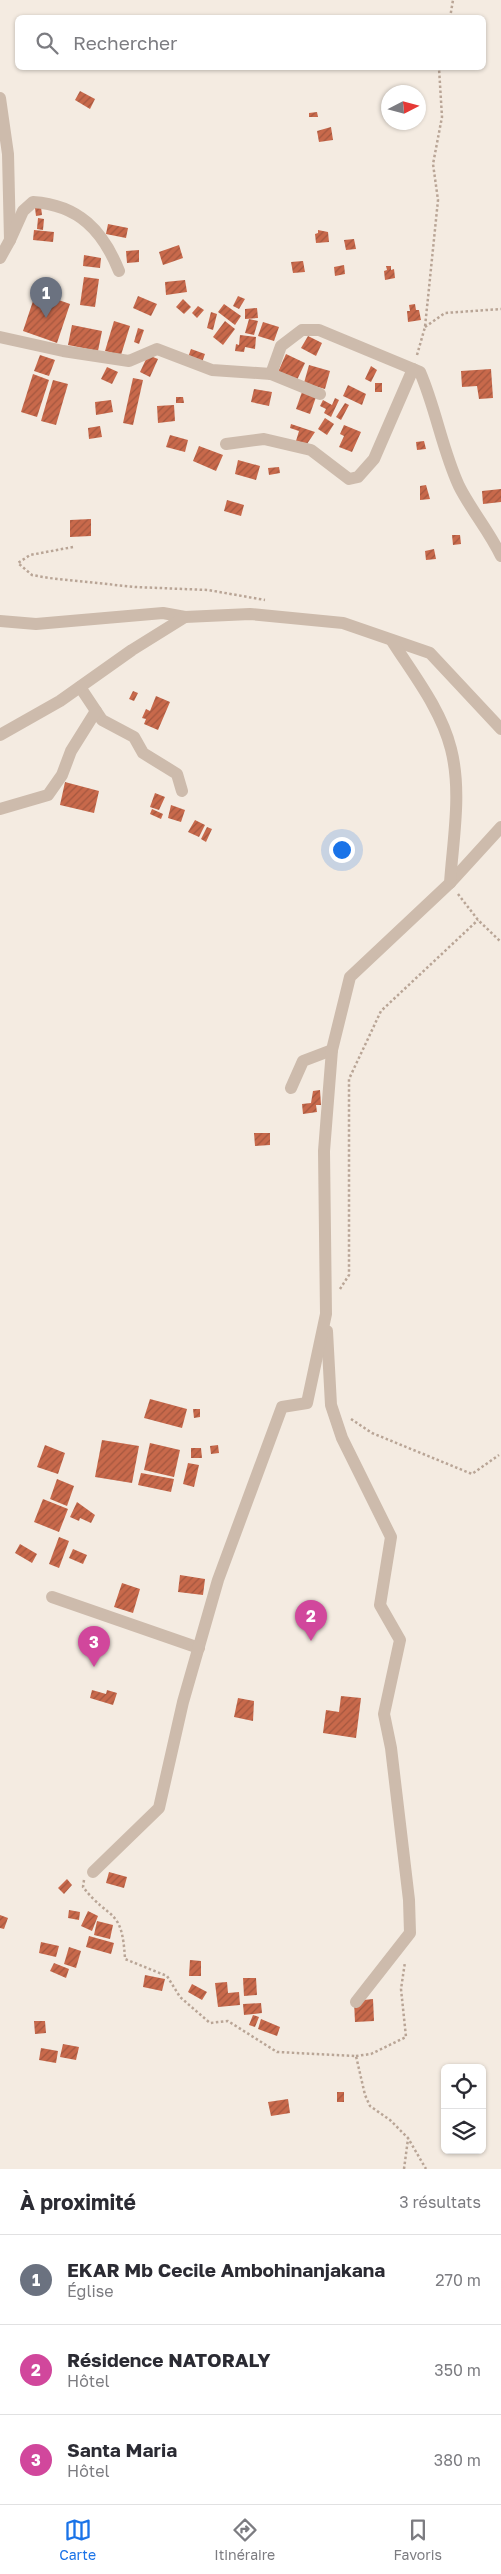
<!DOCTYPE html>
<html lang="fr">
<meta charset="utf-8">
<style>
:root{--surface:#fff;--page:#f7f7f7;--text:#2b2b33;--muted:#7c7c81;--line:#e1e1e2;--accent:#1a73e8}
body{margin:0;font-family:"Golos Text",sans-serif;background:var(--page);color:var(--text)}
.controls{position:absolute;right:15px;bottom:15px;display:grid;overflow:hidden;border-radius:8px;box-shadow:0 1px 4px #0004}
.controls button{width:45px;height:45px;display:grid;place-items:center;padding:0;border:0;border-bottom:1px solid var(--line);background:var(--surface);color:var(--text);font:25px sans-serif}
.compass{position:absolute;left:381px;top:85px;width:45px;height:45px;border-radius:50%;background:var(--surface);box-shadow:0 1px 4px #0004;rotate:84deg}
.you{position:absolute;left:341px;top:849px;width:18px;height:18px;margin:-12px;border:4px solid #fff;border-radius:50%;background:#1a73e8;box-shadow:0 0 0 8px #1a73e833}
.badge{display:grid;place-items:center;width:32px;height:32px;border-radius:50%;background:var(--accent);color:#fff;font-size:16px;font-weight:700}
.pin{position:absolute;translate:-50% -41px;filter:drop-shadow(0 1px 2px #0008)}
.pin::after{content:'';position:absolute;top:26px;width:18px;height:15px;background:inherit;clip-path:polygon(0 0,100% 0,50% 100%)}
.list{margin:0;padding:0;list-style:none}
h2{display:flex;justify-content:space-between;align-items:center;height:65px;margin:0;padding:0 20px;font-size:21px}
h2 small{font-size:16px;font-weight:400;color:var(--muted)}
.list li{display:grid;grid-template-columns:32px 1fr auto;gap:15px;align-items:center;box-sizing:border-box;height:90px;padding:0 20px;border-top:1px solid var(--line)}
.list b{display:block;font-size:19px;white-space:nowrap}
.list p{margin:0;font-size:16px;white-space:nowrap;color:var(--muted)}
.list em{font-size:16px;font-style:normal;color:var(--muted)}
.icon{flex:none;width:28px;height:28px;fill:none;stroke:currentColor;stroke-width:2;stroke-linecap:round;stroke-linejoin:round}
.map{position:relative;flex:none;width:501px;height:2169px;overflow:hidden}
.search{position:absolute;background:var(--surface);box-shadow:0 1px 4px #0004;left:15px;right:15px;top:15px;height:55px;display:flex;align-items:center;gap:12px;box-sizing:border-box;padding:0 18px;border-radius:8px;color:var(--muted);font-size:19px}
.sheet{height:335px;background:var(--surface)}
nav{display:flex;justify-content:space-around;align-items:center;box-sizing:border-box;height:70px;border-top:1px solid var(--line);background:var(--surface);font-size:14px;color:var(--muted)}
nav a{display:grid;justify-items:center;gap:2px}
nav .on{color:var(--accent)}
.map>svg:first-child{display:block}
</style>
<div class="map">
<svg width="501" height="2169" viewBox="0 0 501 2169">
<defs>
<pattern id="building-hatch" width="6" height="6" patternUnits="userSpaceOnUse" patternTransform="scale(1.25)"><rect width="6" height="6" fill="#c8694b"/><path d="M-1 1l2-2M0 6l6-6M5 7l2-2" fill="none" stroke="#a4573f"/></pattern>
</defs>
<rect width="100%" height="100%" fill="#f4ebe1"/>
<g fill="url(#building-hatch)">
<polygon points="80,91 95,99 90,109 75,100"/>
<polygon points="317,112 318,117 309,117 309,113"/>
<polygon points="331,127 333,140 319,142 317,131"/>
<polygon points="41,207 42,215 36,216 35,208"/>
<polygon points="38,218 44,219 43,230 37,229"/>
<polygon points="108,224 128,228 126,238 106,234"/>
<polygon points="34,230 54,232 53,242 33,240"/>
<polygon points="318,230 328,232 329,242 316,243 315,234 318,233"/>
<polygon points="354,239 356,249 346,250 344,240"/>
<polygon points="179,245 183,258 163,265 159,252"/>
<polygon points="139,250 139,262 127,263 126,251"/>
<polygon points="84,255 101,258 100,268 83,266"/>
<polygon points="303,261 305,272 293,273 291,262"/>
<polygon points="344,265 345,274 335,276 334,267"/>
<polygon points="386,266 391,266 391,270 394,269 395,278 385,280 384,271 387,270"/>
<polygon points="84,277 99,279 95,307 80,305"/>
<polygon points="185,280 187,292 166,295 165,282"/>
<polygon points="36,292 70,304 57,343 23,331"/>
<polygon points="138,296 157,304 151,316 133,308"/>
<polygon points="238,296 245,299 239,309 233,306"/>
<polygon points="183,299 191,307 184,314 176,307"/>
<polygon points="224,304 241,316 235,325 218,312"/>
<polygon points="415,304 416,310 419,310 421,320 408,322 407,311 410,311 409,305"/>
<polygon points="198,306 204,310 197,318 192,313"/>
<polygon points="257,308 258,318 245,319 245,309"/>
<polygon points="211,312 217,314 213,330 207,328"/>
<polygon points="249,319 258,321 254,335 245,333"/>
<polygon points="114,321 130,326 121,355 105,351"/>
<polygon points="225,321 235,329 223,345 213,337"/>
<polygon points="263,322 279,327 274,341 258,336"/>
<polygon points="72,325 102,331 98,351 68,345"/>
<polygon points="138,328 144,330 139,344 134,342"/>
<polygon points="240,335 256,337 255,349 245,347 244,352 235,351 236,344 239,345"/>
<polygon points="308,336 322,343 316,356 301,348"/>
<polygon points="191,349 205,354 201,365 187,360"/>
<polygon points="286,354 305,363 297,380 278,372"/>
<polygon points="40,355 55,360 49,376 34,371"/>
<polygon points="148,355 158,359 150,377 140,372"/>
<polygon points="309,365 330,371 325,389 304,383"/>
<polygon points="371,366 377,370 371,382 365,379"/>
<polygon points="107,367 118,372 112,384 101,379"/>
<polygon points="491,369 493,398 479,399 477,386 462,387 461,371"/>
<polygon points="33,374 49,380 37,417 21,412"/>
<polygon points="133,378 143,380 133,425 123,423"/>
<polygon points="53,380 68,384 56,425 41,421"/>
<rect x="375" y="383" width="7" height="9"/>
<polygon points="348,385 366,394 362,405 343,396"/>
<polygon points="254,389 272,392 269,406 251,402"/>
<polygon points="302,392 316,397 310,414 296,409"/>
<polygon points="176,397 183,397 184,403 176,403"/>
<polygon points="335,398 339,400 331,417 324,413 326,409 320,406 323,400 332,405"/>
<polygon points="111,400 113,412 96,415 95,402"/>
<polygon points="345,403 349,405 341,420 336,417"/>
<polygon points="174,405 175,421 158,423 157,406"/>
<polygon points="325,418 334,424 327,435 318,429"/>
<polygon points="291,424 315,432 307,444 296,441 299,431 290,428"/>
<polygon points="344,425 361,432 352,452 339,447 344,436 340,434"/>
<polygon points="100,426 102,437 89,439 88,428"/>
<polygon points="170,435 188,440 185,452 166,447"/>
<polygon points="424,441 426,449 417,450 416,442"/>
<polygon points="199,446 223,455 216,471 193,461"/>
<polygon points="238,460 260,466 256,480 235,474"/>
<polygon points="279,467 280,473 269,475 268,468"/>
<polygon points="426,485 430,499 420,500 420,486"/>
<polygon points="501,489 501,502 483,504 482,491"/>
<polygon points="227,500 244,505 241,516 224,511"/>
<polygon points="91,519 91,536 70,537 70,520"/>
<polygon points="452,535 460,535 461,544 453,545"/>
<polygon points="434,549 436,559 426,560 425,551"/>
<polygon points="133,691 138,693 134,701 129,699"/>
<polygon points="156,696 170,702 158,730 144,724 146,719 142,718 146,709 150,711"/>
<polygon points="65,782 99,791 94,813 60,805"/>
<polygon points="155,793 165,797 159,810 150,807"/>
<polygon points="171,805 185,810 181,822 168,818"/>
<polygon points="152,809 163,814 161,819 150,814"/>
<polygon points="195,820 205,825 199,837 188,832"/>
<polygon points="207,827 212,829 206,842 201,839"/>
<polygon points="320,1090 321,1105 316,1105 317,1112 303,1114 302,1104 311,1103 313,1091"/>
<polygon points="254,1133 270,1133 270,1145 255,1146"/>
<polygon points="150,1399 187,1409 182,1428 144,1418"/>
<polygon points="193,1409 200,1409 200,1417 194,1418"/>
<polygon points="102,1440 139,1446 132,1483 95,1477"/>
<polygon points="150,1443 180,1450 174,1477 144,1470"/>
<polygon points="45,1445 65,1453 58,1474 37,1467"/>
<polygon points="218,1445 219,1453 211,1454 210,1446"/>
<polygon points="191,1448 201,1448 202,1458 191,1458"/>
<polygon points="188,1463 199,1465 194,1487 183,1484"/>
<polygon points="141,1473 174,1479 171,1492 138,1485"/>
<polygon points="57,1479 74,1486 67,1506 50,1499"/>
<polygon points="43,1499 68,1509 59,1532 34,1522"/>
<polygon points="77,1502 95,1515 91,1523 80,1518 79,1521 70,1517"/>
<polygon points="59,1537 69,1541 59,1568 49,1564"/>
<polygon points="20,1544 37,1554 32,1563 15,1553"/>
<polygon points="73,1549 87,1555 83,1564 69,1558"/>
<polygon points="180,1575 205,1579 203,1595 178,1592"/>
<polygon points="122,1583 140,1589 133,1613 114,1607"/>
<polygon points="92,1690 106,1694 107,1690 117,1693 113,1705 90,1698"/>
<polygon points="341,1696 361,1698 356,1738 323,1733 326,1710 339,1712"/>
<polygon points="238,1698 254,1701 253,1721 234,1717"/>
<polygon points="109,1872 127,1877 124,1888 106,1883"/>
<polygon points="67,1879 72,1885 64,1894 58,1888"/>
<polygon points="69,1910 80,1912 79,1920 68,1918"/>
<polygon points="88,1911 98,1916 92,1931 81,1926"/>
<polygon points="0,1915 8,1918 4,1929 0,1928"/>
<polygon points="97,1921 113,1925 110,1939 94,1935"/>
<polygon points="89,1936 114,1943 111,1954 86,1947"/>
<polygon points="41,1942 59,1946 56,1957 39,1953"/>
<polygon points="69,1947 81,1951 76,1968 64,1964"/>
<polygon points="190,1960 201,1961 201,1976 189,1976"/>
<polygon points="54,1963 69,1969 66,1978 50,1971"/>
<polygon points="145,1975 165,1979 162,1991 143,1987"/>
<polygon points="243,1978 256,1978 257,1995 244,1996"/>
<polygon points="227,1982 228,1993 239,1992 240,2005 218,2007 215,1983"/>
<polygon points="192,1984 207,1992 202,2000 188,1992"/>
<polygon points="373,1999 374,2021 355,2022 354,2001"/>
<polygon points="261,2003 262,2013 244,2015 243,2004"/>
<polygon points="253,2015 259,2017 255,2027 249,2025"/>
<polygon points="261,2019 280,2027 277,2036 258,2029"/>
<polygon points="34,2021 45,2021 46,2033 35,2034"/>
<polygon points="63,2044 79,2047 76,2060 60,2057"/>
<polygon points="41,2048 58,2051 56,2063 39,2060"/>
<rect x="337" y="2092" width="7" height="10"/>
<polygon points="288,2099 290,2113 271,2116 268,2102"/>
</g>
<g fill="none" stroke-linecap="round" stroke-linejoin="round">
<g stroke="#b9a596" stroke-width="2.5" stroke-dasharray="2.5 2.5" stroke-linecap="butt">
<polyline points="450,18 453,0"/>
<polyline points="425,327 445,313 501,309"/>
<polyline points="417,355 425,327 438,200 433,164 442,117 439,68"/>
<polyline points="73,547 30,555 18,563 32,575 49,578 135,587 208,590 265,600"/>
<polyline points="458,894 478,920 501,942"/>
<polyline points="340,1289 349,1275 349,1079 381,1011 478,920"/>
<polyline points="351,1419 372,1433 472,1474 499,1455"/>
<path d="M84 1880 83 1887C110 1922 122 1906 125 1959L167 1976 180 1997 210 2023 228 2021 277 2052 356 2056 365 2095 370 2106 390 2120 408 2138 426 2169"/>
<polyline points="356,2056 371,2054 406,2037 401,1989 405,1962"/>
<polyline points="404,2169 408,2139"/>
</g>
<g stroke="#cdbbac" stroke-width="12">
<polyline points="0,98 8,154 10,240 0,258"/>
<path d="M10 240 23 211 33 202C79 205 103 231 119 271"/>
<polyline points="0,337 63,351 129,361 157,349 212,370 271,374 320,394"/>
<polyline points="271,374 281,346 302,330 319,330 413,369"/>
<path d="M226 444 264 439 311 450 349 479 358 477 374 459 413 369 420 372C436 409 442 449 459 486 471 510 489 531 501 556"/>
<polyline points="0,621 36,624 163,613 185,617 250,614 343,623 430,653 501,729"/>
<polyline points="80,687 102,720 134,737 143,753 177,774 182,791"/>
<polyline points="0,735 60,701 132,650 185,617"/>
<polyline points="0,809 48,795 62,775 71,751 96,711"/>
<polyline points="450,883 501,827"/>
<polyline points="291,1088 303,1061 332,1050"/>
<polyline points="327,1331 331,1405 342,1438 391,1537 380,1605 400,1640 384,1714 391,1748 409,1900 410,1933 356,2002"/>
<polyline points="52,1597 199,1648"/>
<path d="M93 1872 159 1808 183 1702 218 1580 282 1407 307 1403 326 1314 324 1151 332 1050 350 977 450 883C453 839 462 792 451 749 441 709 413 674 392 641"/>
</g>
</g>
</svg>
<div class="controls">
<button><svg class="icon" aria-label="locate" viewBox="0 0 24 24"><circle cx="12" cy="12" r="6"/><path d="M12 2v4M12 18v4M2 12h4M18 12h4"/></svg></button>
<button><svg class="icon" aria-label="layers" viewBox="0 0 24 24"><path d="M12 4l9 5-9 5-9-5zM3 14l9 5 9-5"/></svg></button>
</div>
<svg class="compass" viewBox="-18 -18 36 36"><path d="M0-13l5 13h-10z" fill="#e53935"/><path d="M0 13l5-13h-10z" fill="#7c7c81"/></svg>
<div class="you"></div>
<div class="pin badge" style="left:46px;top:318px;background:#6b7280">1</div>
<div class="pin badge" style="left:311px;top:1641px;background:#d1479c">2</div>
<div class="pin badge" style="left:94px;top:1667px;background:#d1479c">3</div>
<div class="search"><svg class="icon" aria-label="search" viewBox="0 0 24 24"><circle cx="10" cy="10" r="6"/><path d="M15 15l6 6"/></svg>Rechercher</div>
</div>
<section class="sheet">
<h2>À proximité<small>3 résultats</small></h2>
<ul class="list">
<li><span class="badge" style="background:#6b7280">1</span><div><b>EKAR Mb Cecile Ambohinanjakana</b><p>Église</p></div><em>270 m</em></li>
<li><span class="badge" style="background:#d1479c">2</span><div><b>Résidence NATORALY</b><p>Hôtel</p></div><em>350 m</em></li>
<li><span class="badge" style="background:#d1479c">3</span><div><b>Santa Maria</b><p>Hôtel</p></div><em>380 m</em></li>
</ul>
</section>
<nav>
<a class="on"><svg class="icon" aria-label="map" viewBox="0 0 24 24"><path d="M3 6l6-2 6 2 6-2v14l-6 2-6-2-6 2zM9 4v14M15 6v14"/></svg>Carte</a>
<a><svg class="icon" aria-label="directions" viewBox="0 0 24 24"><path d="M12 3l9 9-9 9-9-9zM9 14v-3h6M13 9l2 2-2 2"/></svg>Itinéraire</a>
<a><svg class="icon" aria-label="saved" viewBox="0 0 24 24"><path d="M7 4h10v16l-5-4-5 4z"/></svg>Favoris</a>
</nav>
